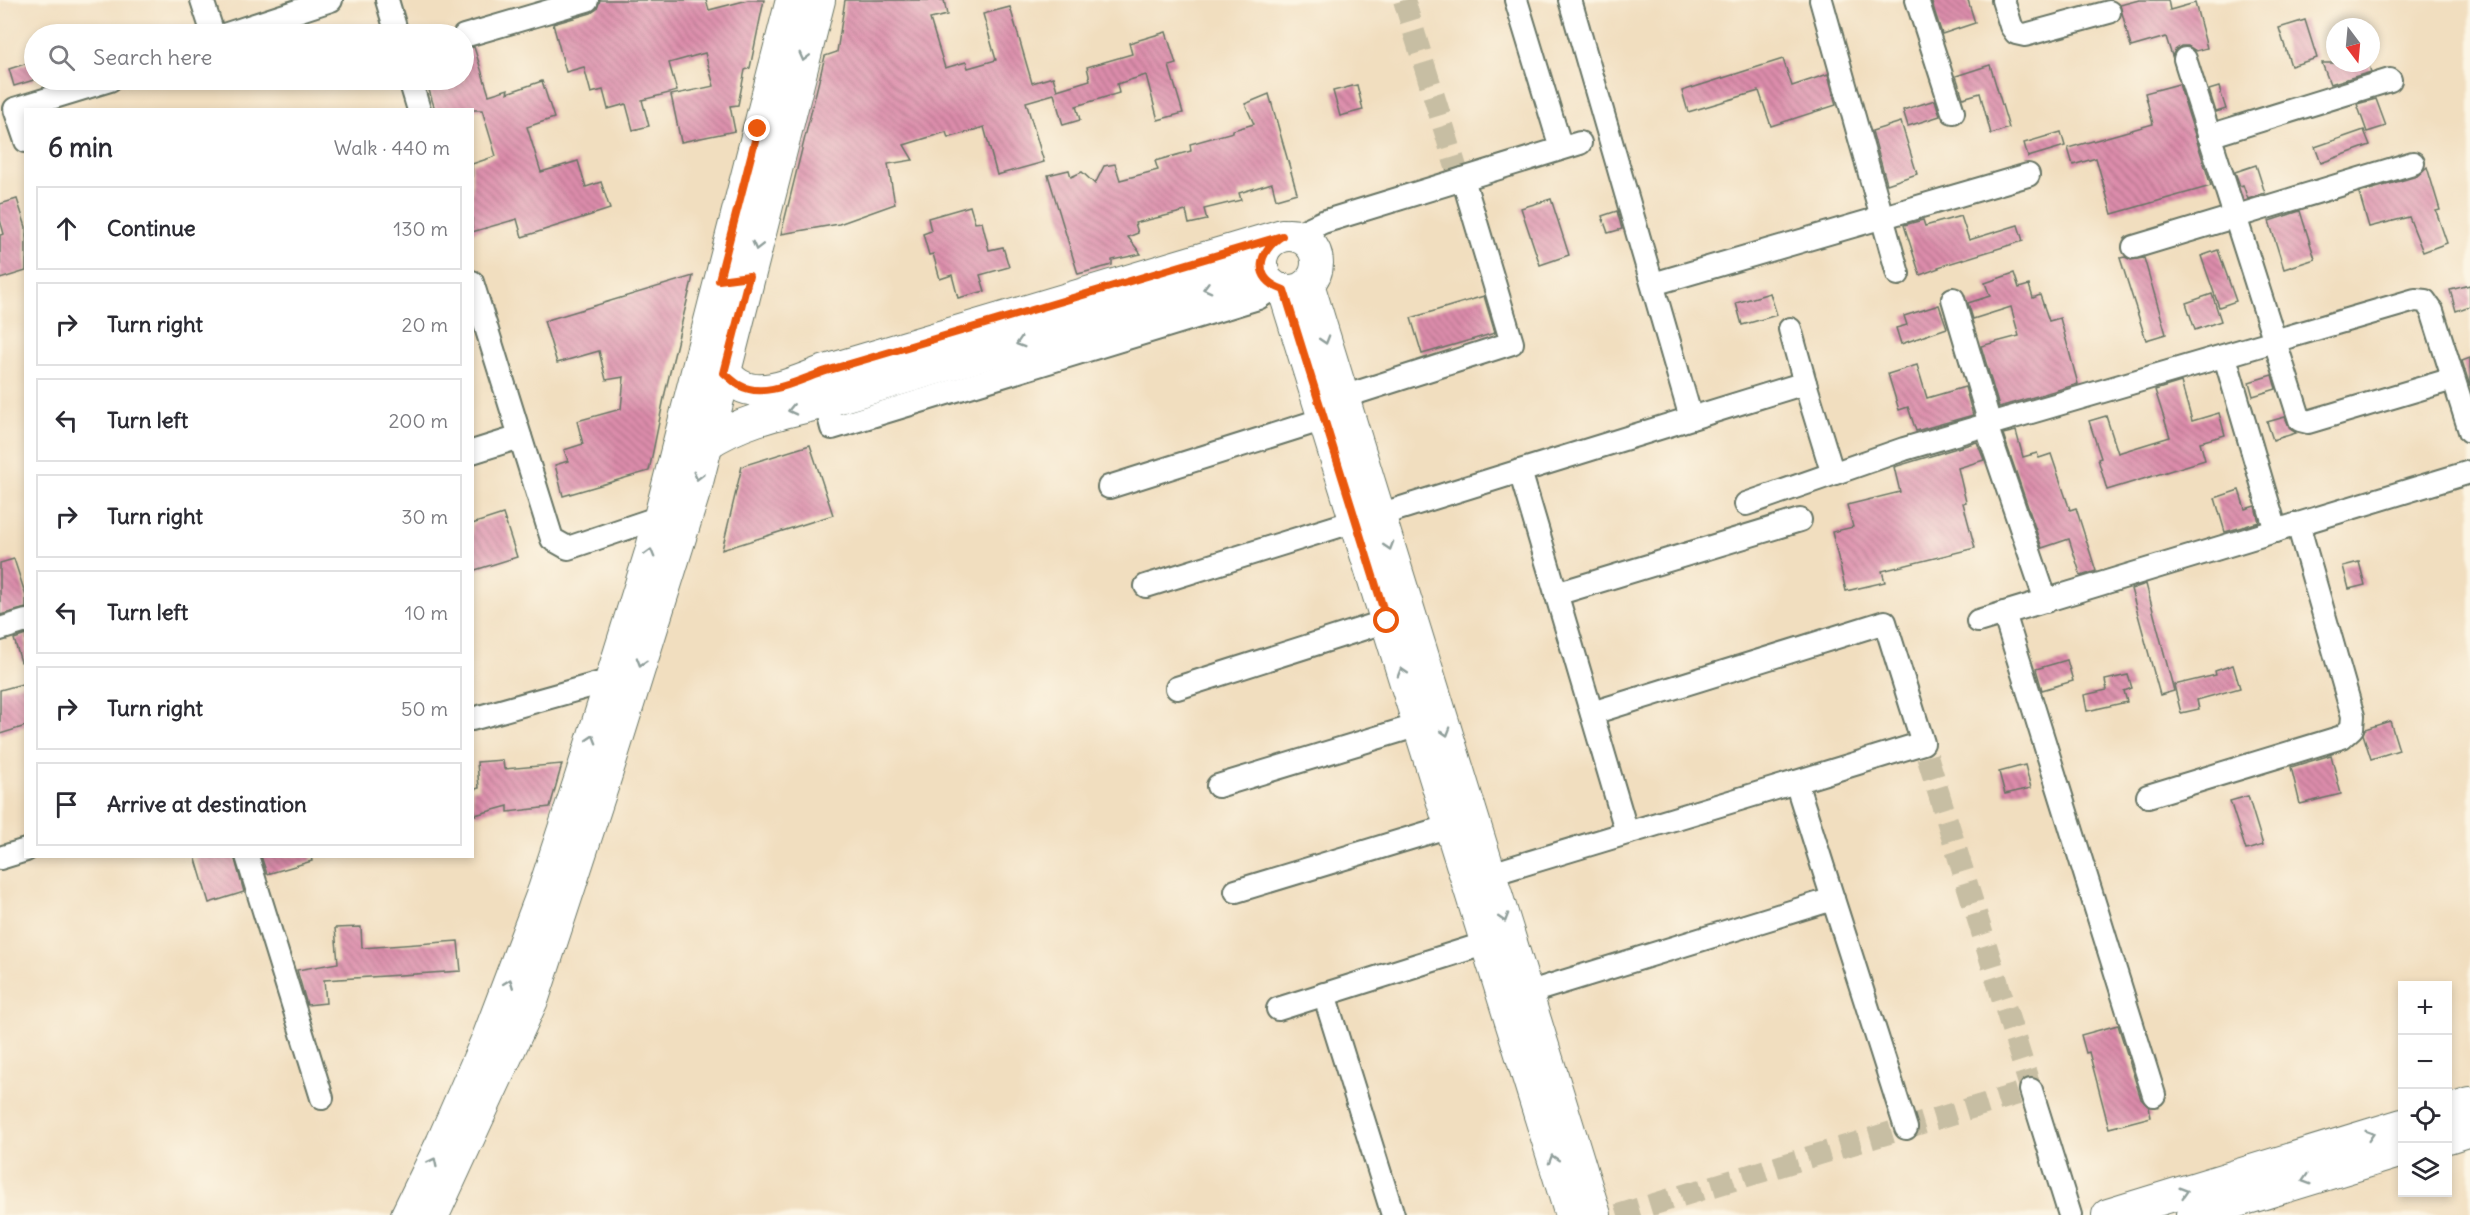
<!DOCTYPE html>
<meta charset="utf-8">
<style>
:root{--surface:#fff;--page:#f7f7f7;--text:#2b2b33;--muted:#7c7c81;--line:#e1e1e2}
body{margin:0;font-family:Delius,sans-serif;background:var(--page);color:var(--text)}
.controls{position:absolute;right:18px;bottom:18px;display:grid;overflow:hidden;border-radius:0px;box-shadow:0 3px 9px #0003}
.controls button{width:54px;height:54px;display:grid;place-items:center;padding:0;border:0;border-bottom:2px solid var(--line);background:var(--surface);color:var(--text);font:30px sans-serif}
.compass{position:absolute;left:2326px;top:18px;width:54px;height:54px;border-radius:50%;background:var(--surface);box-shadow:0 3px 9px #0003;rotate:164deg}
.stop{position:absolute;width:18px;height:18px;margin:-14px;border:4px solid #ea580c;border-radius:50%;background:#fff}
.stop.end{background:#ea580c;border-color:#fff;box-shadow:0 2px 6px #0008}
.list{margin:0;padding:0;list-style:none}
h2{display:flex;justify-content:space-between;align-items:center;height:78px;margin:0;padding:0 24px;font-size:26px}
h2 small{font-size:20px;font-weight:400;color:var(--muted)}
.list li{display:grid;grid-template-columns:39px 1fr auto;gap:18px;align-items:center;box-sizing:border-box;height:84px;margin:0 12px 12px;padding:0 12px;border:2px solid var(--line);border-radius:0px}
.list b{display:block;font-size:22px;white-space:nowrap}
.list em{font-size:20px;font-style:normal;color:var(--muted)}
.icon{flex:none;width:33px;height:33px;fill:none;stroke:currentColor;stroke-width:2;stroke-linecap:round;stroke-linejoin:round}
.map{position:relative;flex:none;width:2470px;height:1215px;overflow:hidden}
.search{position:absolute;background:var(--surface);box-shadow:0 3px 9px #0003;left:24px;top:24px;width:450px;height:66px;display:flex;align-items:center;gap:15px;box-sizing:border-box;padding:0 21px;border-radius:33px;color:var(--muted);font-size:22px}
.panel{position:absolute;background:var(--surface);box-shadow:0 3px 9px #0003;left:24px;top:108px;width:450px;height:750px;border-radius:0px}
.map>svg:first-child{display:block}
</style>
<div class="map">
<svg width="2470" height="1215" viewBox="0 0 2470 1215">
<defs>
<pattern id="building-back-hatch" width="6" height="6" patternUnits="userSpaceOnUse" patternTransform="scale(1.5)"><rect width="6" height="6" fill="#dc8cab"/><path d="M-1 5l2 2M0 0l6 6M5-1l2 2" fill="none" stroke="#b2748c"/></pattern>
</defs>
<rect width="100%" height="100%" fill="#fcf5e5"/>
<filter id="ink" filterUnits="userSpaceOnUse"><feTurbulence type="fractalNoise" baseFrequency=".0167" numOctaves="2"/><feDisplacementMap in="SourceGraphic" scale="12" xChannelSelector="R" yChannelSelector="G"/><feConvolveMatrix kernelMatrix="1 2 1 2 8 2 1 2 1" color-interpolation-filters="sRGB"/></filter>
<filter id="wash" filterUnits="userSpaceOnUse"><feTurbulence type="fractalNoise" baseFrequency=".008" numOctaves="4" result="noise"/><feDisplacementMap in="SourceGraphic" scale="24" xChannelSelector="R" yChannelSelector="G"/><feGaussianBlur stdDeviation="1.35" result="paint"/><feColorMatrix in="noise" values="0 0 0 0 0 0 0 0 0 0 0 0 0 0 0 0 0 1.4 0 .05"/><feComposite in="paint" operator="in"/></filter>
<g filter="url(#wash)">
<rect width="100%" height="100%" fill="#f1debf"/>
<g id="blocks">
<g fill="url(#building-back-hatch)">
<polygon points="600,0 706,0 709,10 748,0 764,0 750,68 745,70 738,105 730,106 735,131 681,142 671,95 714,86 705,53 669,63 677,91 642,100 649,126 633,130 626,104 608,109 603,90 591,93 584,67 566,72 553,24 591,13 597,9"/>
<polygon points="845,0 944,0 947,15 930,19 945,68 966,62 968,68 996,60 983,14 1010,7 1032,83 1053,77 1057,90 1090,80 1087,67 1132,54 1129,43 1166,32 1176,64 1169,66 1183,113 1158,120 1146,75 1117,84 1119,93 1076,106 1080,120 1063,125 1054,94 1026,102 1044,162 997,175 984,127 948,138 946,132 904,145 913,160 888,164 895,204 839,224 781,234 825,56 837,52"/>
<polygon points="1931,0 1968,0 1975,23 1942,34"/>
<polygon points="2139,0 2168,0 2170,10 2195,3 2207,48 2196,51 2188,46 2181,46 2175,50 2172,56 2166,37 2131,47 2120,5"/>
<polygon points="2305,20 2317,58 2291,66 2279,28"/>
<polygon points="474,47 489,95 508,89 507,93 542,81 554,118 527,127 541,172 578,161 586,187 601,182 610,209 522,237 517,219 472,232 472,164 496,156 482,110 435,110 426,80 464,80 464,49"/>
<polygon points="1783,59 1792,86 1828,74 1836,105 1771,126 1759,91 1688,112 1682,91"/>
<polygon points="34,61 34,80 14,86 9,69"/>
<polygon points="2322,63 2368,63 2371,72 2330,84"/>
<polygon points="1990,65 2009,128 1991,134 1980,93 1963,98 1956,76"/>
<polygon points="2179,84 2211,186 2112,214 2096,158 2073,165 2068,148 2153,124 2145,93"/>
<polygon points="1357,85 1363,110 1340,116 1333,91"/>
<polygon points="2219,87 2226,109 2216,112 2209,90"/>
<polygon points="1269,94 1297,193 1276,199 1272,183 1239,193 1241,200 1204,209 1207,220 1189,224 1186,211 1135,223 1138,233 1128,237 1141,254 1112,260 1112,265 1078,274 1048,175 1069,170 1071,177 1082,172 1095,184 1104,166 1115,164 1120,180 1158,170 1155,161 1191,151 1190,144 1233,132 1233,130 1254,124 1245,104"/>
<polygon points="2376,99 2386,126 2367,132 2357,104"/>
<polygon points="1935,100 1940,116 1908,126 1903,110"/>
<polygon points="1901,122 1917,174 1887,184 1872,131"/>
<polygon points="2364,130 2370,145 2321,163 2315,147"/>
<polygon points="2061,132 2065,146 2028,157 2024,143"/>
<polygon points="2256,165 2265,193 2248,199 2243,185 2240,186 2235,172"/>
<polygon points="2427,167 2440,210 2436,211 2447,243 2423,252 2409,217 2369,227 2359,193 2417,176"/>
<polygon points="17,199 26,227 26,271 0,279 0,235 4,234 0,220 0,204"/>
<polygon points="1551,199 1569,255 1540,265 1521,208"/>
<polygon points="970,206 975,223 982,222 989,250 1003,247 1009,267 980,275 985,291 958,298 952,275 940,279 933,254 929,255 923,234 931,231 928,218"/>
<polygon points="1617,211 1622,229 1608,233 1602,216"/>
<polygon points="2300,211 2315,259 2284,269 2269,221"/>
<polygon points="1961,216 1969,240 2018,225 2023,241 1938,267 1939,268 1920,275 1904,225 1923,220 1925,226"/>
<polygon points="2218,250 2236,301 2219,307 2201,256"/>
<polygon points="2125,257 2131,260 2144,258 2166,334 2146,340 2120,258"/>
<polygon points="2014,273 2019,288 2029,285 2033,298 2040,295 2049,321 2060,318 2078,384 1999,407 1981,346 2019,336 2011,307 1973,319 1968,303 1990,296 1985,283"/>
<polygon points="693,276 665,393 649,471 563,496 555,465 568,461 564,450 583,444 577,421 621,409 624,377 606,380 599,351 557,363 544,321"/>
<polygon points="2470,285 2470,306 2456,311 2450,290"/>
<polygon points="1770,293 1777,315 1742,325 1736,303"/>
<polygon points="2212,294 2221,321 2195,330 2186,303"/>
<polygon points="1484,296 1495,333 1422,354 1411,318"/>
<polygon points="1939,305 1947,328 1901,344 1896,328 1907,325 1904,316"/>
<polygon points="2470,358 2470,386 2462,361"/>
<polygon points="1917,365 1927,398 1965,387 1973,415 1916,431 1908,407 1899,410 1888,374"/>
<polygon points="2272,375 2276,389 2253,396 2249,382"/>
<polygon points="2181,382 2192,421 2219,413 2225,435 2200,442 2205,460 2107,490 2098,459 2101,458 2089,421 2106,416 2118,453 2170,437 2155,390"/>
<polygon points="2285,417 2290,429 2296,433 2273,440 2267,422"/>
<polygon points="2016,431 2023,457 2037,453 2039,458 2051,454 2070,510 2076,508 2096,571 2081,576 2069,539 2042,548 2003,434"/>
<polygon points="1977,442 1984,460 1958,468 1966,502 1963,503 1975,548 1882,571 1885,582 1846,591 1832,532 1853,527 1847,505 1900,492 1894,467"/>
<polygon points="810,445 833,515 722,550 742,466"/>
<polygon points="2239,490 2245,509 2255,506 2259,522 2225,532 2215,498"/>
<polygon points="503,514 517,557 472,571 472,524"/>
<polygon points="14,559 26,596 26,608 0,615 0,563"/>
<polygon points="2359,562 2365,585 2349,589 2343,566"/>
<polygon points="2146,584 2174,691 2160,695 2131,589"/>
<polygon points="26,635 26,661 21,662 14,639"/>
<polygon points="2067,660 2073,681 2042,690 2036,669"/>
<polygon points="2233,665 2240,688 2197,700 2199,709 2181,713 2174,685 2216,675 2215,671"/>
<polygon points="2128,675 2132,688 2124,691 2127,702 2087,711 2084,695 2107,690 2105,680"/>
<polygon points="26,683 26,726 0,734 0,690"/>
<polygon points="2390,721 2399,750 2371,759 2363,734 2365,729"/>
<polygon points="2331,755 2341,794 2300,804 2291,767"/>
<polygon points="503,760 504,769 562,764 550,807 508,812 508,806 475,815 472,790 479,788 477,762"/>
<polygon points="2025,765 2031,788 2005,794 1999,772"/>
<polygon points="2248,796 2263,845 2246,850 2230,801"/>
<polygon points="195,856 234,856 244,892 209,903"/>
<polygon points="261,856 311,856 312,861 267,874"/>
<polygon points="361,927 362,948 458,941 461,971 324,980 326,1003 307,1005 297,970 338,963 335,928"/>
<polygon points="2118,1025 2141,1099 2149,1107 2151,1117 2109,1128 2089,1052 2086,1053 2081,1035"/>
</g>
</g>
</g>
<g filter="url(#ink)">
<use href="#blocks" fill-opacity="0" stroke="#687565" stroke-width="1.5"/>
<g fill="none" stroke-linecap="round" stroke-linejoin="round">
<g stroke="#c7bea3" stroke-width="22" stroke-dasharray="22 11" stroke-linecap="butt">
<polyline points="1404,0 1460,180"/>
<polyline points="1618,1215 2031,1090 1923,743"/>
</g>
<defs>
<g id="street">
<polyline points="202,0 213,34"/>
<polyline points="387,0 397,34"/>
<polyline points="1516,0 1561,148"/>
<polyline points="1570,0 1691,418"/>
<polyline points="1821,0 1898,274"/>
<polyline points="1917,0 1953,112"/>
<polyline points="2003,0 2011,26 2016,33 2025,35 2109,12"/>
<polyline points="227,34 331,0"/>
<polyline points="464,36 587,0"/>
<polyline points="2185,59 2300,420 2308,422 2453,379"/>
<polyline points="410,80 419,110"/>
<polyline points="2209,136 2390,80"/>
<polyline points="26,141 15,109 110,80"/>
<polyline points="1295,235 1323,222 1580,143"/>
<polyline points="2134,247 2413,163"/>
<polyline points="472,282 552,539 568,548 660,517"/>
<polyline points="1653,284 2028,175"/>
<polyline points="1953,299 1990,424"/>
<polyline points="1790,329 1805,383"/>
<polyline points="2225,357 2276,531"/>
<polyline points="1343,397 1512,343 1463,179"/>
<polyline points="825,401 832,428 1258,298 1275,287"/>
<polyline points="1986,425 2046,601"/>
<polyline points="472,452 520,437"/>
<polyline points="1520,471 1805,383 1831,468"/>
<polyline points="1109,487 1324,419"/>
<polyline points="1746,504 1904,449 2415,300 2425,301 2432,311 2470,431"/>
<polyline points="1379,515 1520,471 1627,833"/>
<polyline points="1146,586 1355,521"/>
<polyline points="1556,594 1800,520"/>
<polyline points="2004,613 2154,1095"/>
<polyline points="1978,621 2470,472"/>
<polyline points="0,629 26,621"/>
<polyline points="1177,688 1387,621"/>
<polyline points="1592,713 1885,622 1923,743 1796,782"/>
<polyline points="472,719 611,680"/>
<polyline points="1218,786 1419,725"/>
<polyline points="2148,796 2342,737 2352,728 2353,716 2298,524"/>
<polyline points="247,856 322,1098"/>
<polyline points="0,858 26,850"/>
<polyline points="1491,874 1796,782 1833,899 1527,993"/>
<polyline points="1236,891 1450,826"/>
<polyline points="1833,899 1906,1128"/>
<polyline points="1324,994 1393,1215"/>
<polyline points="1278,1009 1487,943"/>
<polyline points="2031,1090 2070,1215"/>
</g>
<g id="secondary">
<circle cx="1289" cy="263" r="28"/>
<polyline points="1308,284 1595,1215"/>
<polyline points="1284,290 1571,1215"/>
<path d="M724 373C729 377 734 382 739 385 764 400 801 379 826 371L1282 235"/>
<path d="M706 444C739 422 775 414 813 405L1263 271"/>
<polyline points="2448,1111 2470,1104"/>
<polyline points="2448,1137 2470,1130"/>
<polyline points="407,1215 442,1143 488,1038 544,890 581,777 651,552 792,0"/>
<polyline points="433,1215 533,998 604,781 696,486 819,0"/>
<polyline points="2108,1215 2402,1125"/>
<polyline points="2192,1215 2402,1151"/>
</g>
</defs>
<use href="#street" stroke="#687565" stroke-width="26"/>
<use href="#secondary" stroke="#687565" stroke-width="34"/>
<use href="#street" stroke="#fff" stroke-width="22"/>
<use href="#secondary" stroke="#fff" stroke-width="32"/>
</g>
<defs><path id="oneway-chevron" d="M-2-3.5L2.5 0L-2 3.5" fill="none" stroke-width="1.6" stroke-linecap="round" stroke-linejoin="round" transform="scale(1.5)"/></defs>
<g stroke="#8f9e9a">
<use href="#oneway-chevron" transform="translate(804 57) rotate(104)"/>
<use href="#oneway-chevron" transform="translate(757 246) rotate(104)"/>
<use href="#oneway-chevron" transform="translate(1207 288) rotate(165)"/>
<use href="#oneway-chevron" transform="translate(1325 340) rotate(73)"/>
<use href="#oneway-chevron" transform="translate(1020 343) rotate(163)"/>
<use href="#oneway-chevron" transform="translate(792 410) rotate(167)"/>
<use href="#oneway-chevron" transform="translate(698 476) rotate(104)"/>
<use href="#oneway-chevron" transform="translate(1389 546) rotate(73)"/>
<use href="#oneway-chevron" transform="translate(650 553) rotate(-74)"/>
<use href="#oneway-chevron" transform="translate(641 662) rotate(107)"/>
<use href="#oneway-chevron" transform="translate(1402 672) rotate(-107)"/>
<use href="#oneway-chevron" transform="translate(1446 732) rotate(73)"/>
<use href="#oneway-chevron" transform="translate(592 739) rotate(-73)"/>
<use href="#oneway-chevron" transform="translate(1504 918) rotate(73)"/>
<use href="#oneway-chevron" transform="translate(509 983) rotate(-69)"/>
<use href="#oneway-chevron" transform="translate(2370 1135) rotate(-17)"/>
<use href="#oneway-chevron" transform="translate(1553 1159) rotate(-107)"/>
<use href="#oneway-chevron" transform="translate(433 1162) rotate(-64)"/>
<use href="#oneway-chevron" transform="translate(2306 1180) rotate(163)"/>
<use href="#oneway-chevron" transform="translate(2184 1192) rotate(-17)"/>
</g>
</g>
<g fill="none" stroke-linecap="round" stroke-linejoin="round" filter="url(#ink)">
<path stroke="#ea580c" stroke-width="8" d="M758 129 719 280 749 276 724 373C729 377 734 382 739 385 764 400 801 379 826 371L1282 236C1257 252 1252 279 1284 290L1387 621"/>
</g>
</svg>
<div class="controls">
<button>+</button>
<button>−</button>
<button><svg class="icon" aria-label="locate" viewBox="0 0 24 24"><circle cx="12" cy="12" r="6"/><path d="M12 2v4M12 18v4M2 12h4M18 12h4"/></svg></button>
<button><svg class="icon" aria-label="layers" viewBox="0 0 24 24"><path d="M12 4l9 5-9 5-9-5zM3 14l9 5 9-5"/></svg></button>
</div>
<svg class="compass" viewBox="-18 -18 36 36"><path d="M0-13l5 13h-10z" fill="#e53935"/><path d="M0 13l5-13h-10z" fill="#7c7c81"/></svg>
<div class="stop" style="left:1387px;top:621px"></div>
<div class="stop end" style="left:758px;top:129px"></div>
<div class="search"><svg class="icon" aria-label="search" viewBox="0 0 24 24"><circle cx="10" cy="10" r="6"/><path d="M15 15l6 6"/></svg>Search here</div>
<section class="panel">
<h2>6 min<small>Walk · 440 m</small></h2>
<ul class="list">
<li><svg class="icon" aria-label="ahead" viewBox="0 0 24 24"><path d="M12 20V5M6 11l6-6 6 6"/></svg><div><b>Continue</b></div><em>130 m</em></li>
<li><svg class="icon" aria-label="right" viewBox="0 0 24 24"><path d="M7 20v-9h11M14 6l5 5-5 5"/></svg><div><b>Turn right</b></div><em>20 m</em></li>
<li><svg class="icon" aria-label="left" viewBox="0 0 24 24"><path d="M17 20v-9H6M10 6l-5 5 5 5"/></svg><div><b>Turn left</b></div><em>200 m</em></li>
<li><svg class="icon" aria-label="right" viewBox="0 0 24 24"><path d="M7 20v-9h11M14 6l5 5-5 5"/></svg><div><b>Turn right</b></div><em>30 m</em></li>
<li><svg class="icon" aria-label="left" viewBox="0 0 24 24"><path d="M17 20v-9H6M10 6l-5 5 5 5"/></svg><div><b>Turn left</b></div><em>10 m</em></li>
<li><svg class="icon" aria-label="right" viewBox="0 0 24 24"><path d="M7 20v-9h11M14 6l5 5-5 5"/></svg><div><b>Turn right</b></div><em>50 m</em></li>
<li><svg class="icon" aria-label="arrive" viewBox="0 0 24 24"><path d="M6 21V4h12l-3 4 3 4H6"/></svg><div><b>Arrive at destination</b></div></li>
</ul>
</section>
</div>
